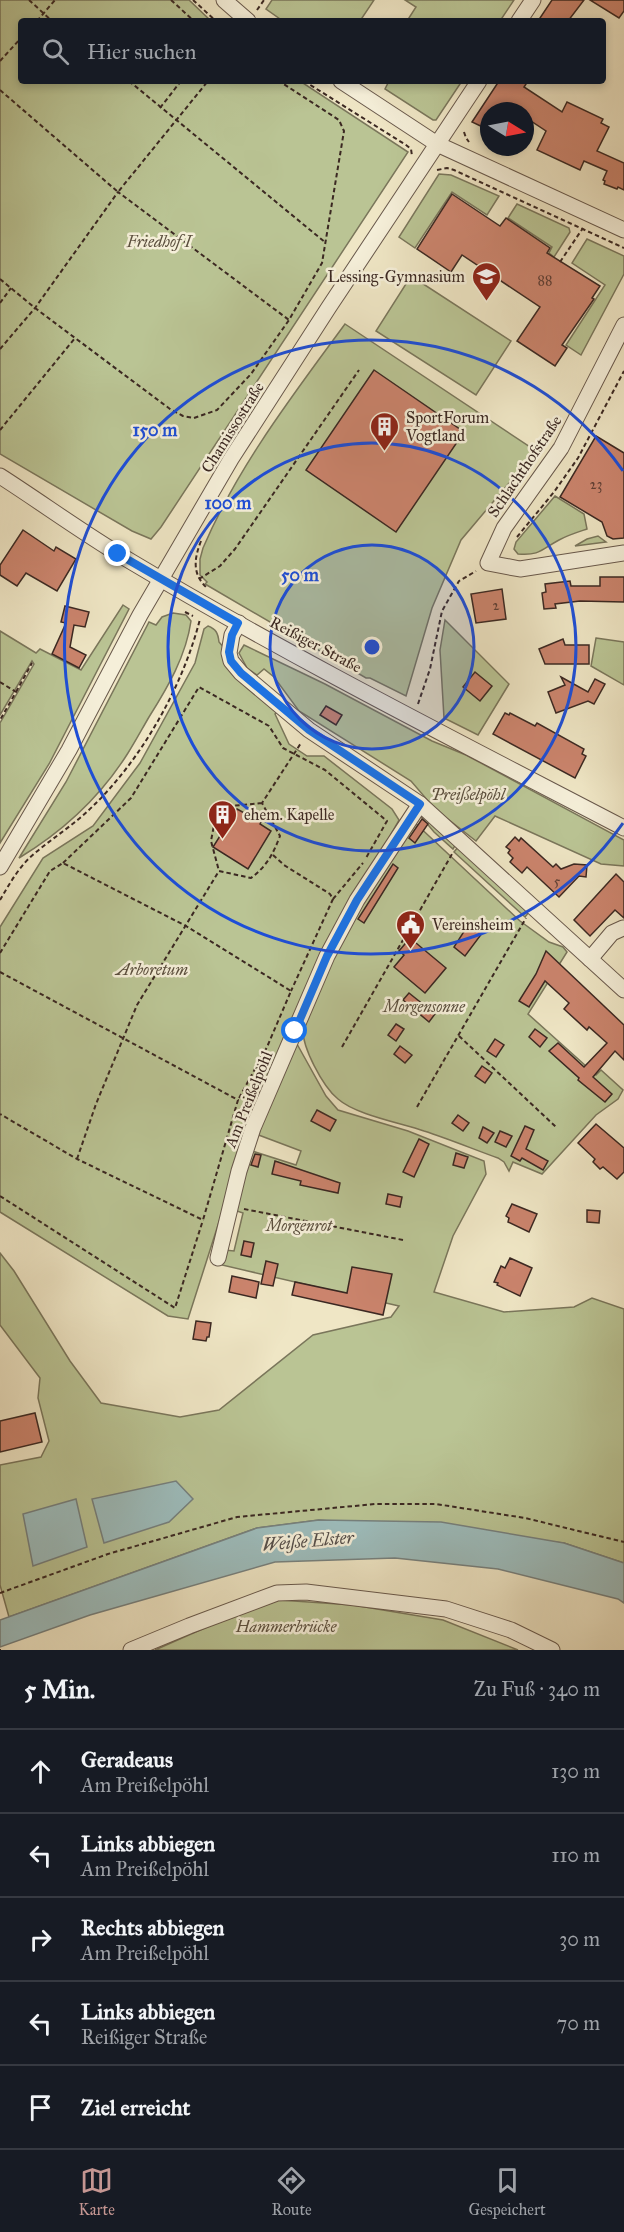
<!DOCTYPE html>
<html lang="de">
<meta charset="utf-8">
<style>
:root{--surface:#171b24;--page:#242831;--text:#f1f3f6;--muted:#9ea1a6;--line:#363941;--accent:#c59692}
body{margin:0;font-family:"IM FELL Great Primer",serif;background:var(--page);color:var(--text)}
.compass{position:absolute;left:480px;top:102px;width:54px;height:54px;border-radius:50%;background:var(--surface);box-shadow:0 3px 9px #0003;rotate:100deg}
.stop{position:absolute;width:18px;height:18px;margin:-14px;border:4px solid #1a73e8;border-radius:50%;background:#fff}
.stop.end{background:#1a73e8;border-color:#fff;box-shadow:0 2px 6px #0008}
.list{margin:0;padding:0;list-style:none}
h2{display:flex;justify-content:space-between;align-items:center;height:78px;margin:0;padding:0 24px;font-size:26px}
h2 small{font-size:20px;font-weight:400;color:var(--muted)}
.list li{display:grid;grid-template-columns:39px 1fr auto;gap:18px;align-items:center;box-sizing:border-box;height:84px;padding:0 24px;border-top:2px solid var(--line)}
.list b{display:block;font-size:22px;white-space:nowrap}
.list p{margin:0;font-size:20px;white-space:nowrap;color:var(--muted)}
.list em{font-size:20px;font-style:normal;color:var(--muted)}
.icon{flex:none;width:33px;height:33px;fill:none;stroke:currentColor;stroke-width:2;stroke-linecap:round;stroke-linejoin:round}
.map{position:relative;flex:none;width:624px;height:1650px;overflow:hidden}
.search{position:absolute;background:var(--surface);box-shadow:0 3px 9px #0003;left:18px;right:18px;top:18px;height:66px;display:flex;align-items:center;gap:15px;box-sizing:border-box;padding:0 21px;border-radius:6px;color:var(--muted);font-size:22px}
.sheet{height:498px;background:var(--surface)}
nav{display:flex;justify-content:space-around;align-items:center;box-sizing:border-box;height:84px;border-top:2px solid var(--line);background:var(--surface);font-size:16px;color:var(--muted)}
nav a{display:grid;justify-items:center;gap:3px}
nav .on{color:var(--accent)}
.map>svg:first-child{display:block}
</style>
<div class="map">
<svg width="624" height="1650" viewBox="0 0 624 1650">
<rect width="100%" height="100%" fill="#efe6c5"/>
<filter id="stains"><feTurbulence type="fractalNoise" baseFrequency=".00333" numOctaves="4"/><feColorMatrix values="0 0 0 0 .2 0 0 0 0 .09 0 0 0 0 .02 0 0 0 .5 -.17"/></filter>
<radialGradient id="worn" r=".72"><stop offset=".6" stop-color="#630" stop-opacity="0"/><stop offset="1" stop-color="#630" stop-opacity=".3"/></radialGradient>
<g fill="#bac494" stroke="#7a765b" stroke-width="1.5">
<polygon points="0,0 189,0 211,21 21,21 21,81 300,81 408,152 161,527 151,539 132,531 0,454"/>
<polygon points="272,0 374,0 360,21 283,21 266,9"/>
<polygon points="405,0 514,0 500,21 407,21 416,7"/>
<polygon points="389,81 462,81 436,120 433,120 385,89"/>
<polygon points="439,174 451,175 499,196 487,215 452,192 415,248 399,237"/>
<polygon points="517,204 569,228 570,232 554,257 549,253 552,247 508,218"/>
<polygon points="587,239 624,256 624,274 581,355 566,345 605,285 572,263"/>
<polygon points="411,276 511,341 476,395 376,331"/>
<path d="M345 324 536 451 461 540 432 608 406 696 370 678H366L205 584 207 582 200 575V559L203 548C238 466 293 395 345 324Z"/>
<path d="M555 496 584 514 587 529C578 532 568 535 559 540 542 549 540 556 518 554L514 549 516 542Z"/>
<polygon points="598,536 606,542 575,546 587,539"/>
<polygon points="123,605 129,609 49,764 0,843 0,723 34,664 32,661 0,715 0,631 36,653 40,649 81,670"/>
<path d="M173 613 186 615 191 621C186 656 168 687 149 717 142 729 135 742 128 753 101 796 62 832 19 858L66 782 149 622 156 625 162 617Z"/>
<polygon points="445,620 509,684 478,735 444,718 440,650"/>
<path d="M208 626C216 629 218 633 219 642L278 711 275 714 289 744 307 756H324L392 809 399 820 331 940 256 1106 188 1319 168 1316 0 1212V927L43 858 93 826 140 763 195 663 204 629Z"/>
<polygon points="596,638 624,642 624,685 591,666"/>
<polygon points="244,645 325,684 432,741 466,755 624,840 624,866 601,864 495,816 476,841 435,809 411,781 299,711 274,677 264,669 257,675 247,668 239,653"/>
<polygon points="421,812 456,844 453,849 434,832 419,814"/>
<path d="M414 822 520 921 549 942 563 947 567 952 528 1014 596 1075 601 1070 623 1090 618 1099 596 1115 542 1174 513 1162 509 1171 504 1162 498 1158C473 1149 449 1139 424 1131 401 1123 356 1115 338 1099 323 1087 301 1046 303 1027L359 901Z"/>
<polygon points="458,847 529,912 525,917 454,852"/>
<polygon points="297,1044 326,1096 338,1110 408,1131 484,1161 486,1174 453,1236 434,1292 504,1312 574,1307 592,1298 624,1309 624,1563 564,1543 319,1520 257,1528 9,1617 0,1585 0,1465 41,1457 49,1441 38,1398 40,1378 0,1325 0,1253 14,1271 70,1361 101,1403 180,1417 219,1410 313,1335 391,1317 399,1306 222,1265 225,1250 234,1251 243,1213 234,1210 249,1150 296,1165 301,1151 256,1134"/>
<polygon points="279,1600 353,1605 443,1620 518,1650 155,1650 216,1623"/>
</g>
<g fill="#9dbdbd" stroke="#76817f" stroke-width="1.5">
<polygon points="176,1481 193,1499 169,1522 104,1543 92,1499"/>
<polygon points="76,1499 87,1547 33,1566 23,1514"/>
<polygon points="319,1520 441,1522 564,1543 624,1563 624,1603 618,1599 498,1569 395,1558 275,1562 90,1615 0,1647 0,1620 257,1528"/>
</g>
<g fill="#cb846d" stroke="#3b2822" stroke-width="1.5">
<polygon points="552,0 584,0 568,21 538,21"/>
<polygon points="590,0 624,0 624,11 619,18"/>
<polygon points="499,81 528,81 524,87 562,112 567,102 603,119 601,123 609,127 597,151 624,163 624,190 618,187 617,189 604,184 605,181 603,180 607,171 584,161 580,170 537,150 546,131 525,117 525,111 516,111 507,105 504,111 489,111 489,130 472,122"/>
<polygon points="452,194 500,226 506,218 550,248 547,253 600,286 592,298 594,299 562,345 567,348 555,366 517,341 540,307 462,255 451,272 417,249"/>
<polygon points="374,370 464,432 396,532 306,470"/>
<polygon points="596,436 624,453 624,538 613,539 607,536 602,522 560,497"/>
<polygon points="23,530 54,551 56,547 76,559 57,591 26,573 17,586 0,575 0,565"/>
<polygon points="600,577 624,577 624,602 580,601 555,604 556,608 544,609 542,593 546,592 545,584 570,581 571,586 600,586"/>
<polygon points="502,589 506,619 476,623 471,594"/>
<polygon points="65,606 89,612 85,627 74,625 70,647 86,655 79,668 52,654 66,623 61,622"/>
<polygon points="563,639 565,645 589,645 589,664 545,664 539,649"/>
<polygon points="475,672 492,686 480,701 463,687"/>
<polygon points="561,677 588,692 595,679 605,684 594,704 588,701 556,713 548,692 565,685"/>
<polygon points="326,706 342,715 336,725 320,715"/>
<polygon points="505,713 509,715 510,713 535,726 537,723 584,749 582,754 586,756 575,778 493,734"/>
<polygon points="237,809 261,822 260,824 271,831 248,869 213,847"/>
<polygon points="422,819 428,824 415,843 409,838"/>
<polygon points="515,837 519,841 521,838 553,867 556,864 561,869 574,864 587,865 586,877 579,876 559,897 527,867 522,873 510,862 513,858 508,853 510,850 506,847"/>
<polygon points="393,864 398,868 364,923 358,919"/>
<polygon points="616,874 624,882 624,918 615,910 590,936 574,920"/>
<polygon points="470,922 483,932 465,956 454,947"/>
<polygon points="410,938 446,968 425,993 394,967 404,955 399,951"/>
<polygon points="546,951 624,1025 624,1060 615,1051 593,1077 612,1094 605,1102 578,1080 579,1078 549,1051 558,1043 584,1067 607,1043 589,1027 587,1030 564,1009 569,1003 545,981 529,1007 519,1001 536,974"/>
<polygon points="409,993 435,1014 429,1022 403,1000"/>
<polygon points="396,1024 404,1029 396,1041 388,1035"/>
<polygon points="535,1029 547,1038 540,1047 529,1037"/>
<polygon points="495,1039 504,1045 496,1057 487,1051"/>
<polygon points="400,1046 412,1055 405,1063 394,1054"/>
<polygon points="482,1066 492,1073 485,1083 475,1076"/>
<polygon points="317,1110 336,1120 330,1131 311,1121"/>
<polygon points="458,1115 469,1123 463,1131 452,1123"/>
<polygon points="596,1124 624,1148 624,1172 617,1179 603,1167 600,1169 593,1162 595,1159 578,1143"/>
<polygon points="525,1126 534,1130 526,1149 548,1161 543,1170 522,1158 520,1161 511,1156"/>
<polygon points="483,1127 494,1133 487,1143 479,1138"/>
<polygon points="500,1131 512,1136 506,1147 495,1142"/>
<polygon points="419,1139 429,1144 414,1177 403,1172"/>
<polygon points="456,1153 468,1157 464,1168 453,1165"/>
<polygon points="255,1154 261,1155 258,1167 251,1165"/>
<polygon points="275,1161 340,1183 338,1193 300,1185 301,1181 272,1174"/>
<polygon points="388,1194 402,1197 400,1207 386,1204"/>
<polygon points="512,1204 537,1214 529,1232 508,1222 509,1218 506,1216"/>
<polygon points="587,1210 600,1211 599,1223 587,1222"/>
<polygon points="244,1241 254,1243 251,1257 241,1255"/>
<polygon points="510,1258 532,1268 520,1296 497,1285 498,1283 494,1282 501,1266 505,1268"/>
<polygon points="266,1261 278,1264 273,1286 261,1284"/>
<polygon points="352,1267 392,1274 383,1315 292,1295 295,1282 347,1293"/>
<polygon points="232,1276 259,1282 256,1298 229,1292"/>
<polygon points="196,1321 211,1323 209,1337 207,1337 206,1341 193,1339"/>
<polygon points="35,1413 42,1442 0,1452 0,1421"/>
</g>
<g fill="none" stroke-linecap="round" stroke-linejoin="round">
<defs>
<g id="minor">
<polyline points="224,0 248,21"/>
<polyline points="519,21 533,0"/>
<polyline points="341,81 437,144 624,230"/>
<polyline points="624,325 561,448 504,528 488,563 520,569 624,553"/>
<path d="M0 476C42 503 83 533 125 558 287 655 457 741 624 828"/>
<polyline points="239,623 232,635 229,653 231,661 241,673 309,730 420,804 624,990"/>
<polyline points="0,867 69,750 140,615 231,459 329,307 479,81"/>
<polyline points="590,959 612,933 623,928"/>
<polyline points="218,1258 239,1171 253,1128 327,956 357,900 420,804"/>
<polyline points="131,1650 189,1626 277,1593 306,1592 446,1609 511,1630 552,1650"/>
</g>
</defs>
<use href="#minor" stroke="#68584b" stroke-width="17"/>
<g stroke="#3b2822" stroke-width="2" stroke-dasharray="4.5 3" stroke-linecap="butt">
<polyline points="29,0 52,21"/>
<polyline points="171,0 194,21"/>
<polyline points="193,0 216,21"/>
<polyline points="257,10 264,0"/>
<polyline points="37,21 55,0"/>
<polyline points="0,61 21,38"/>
<polyline points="129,81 326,243"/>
<polyline points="304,81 406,145 411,149 412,156"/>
<polyline points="0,90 118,192 208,81"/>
<polyline points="160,108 181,81"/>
<polyline points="464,132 466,138 469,142"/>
<polyline points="437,170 447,168 454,170 624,248"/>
<polyline points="560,262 583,228"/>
<polyline points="0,279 35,308 170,409 183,416 194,418 217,410 251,374 289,320 322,263 344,131 339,120 279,81"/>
<polyline points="0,303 11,288"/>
<polyline points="0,349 35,308 118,192 289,320"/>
<polyline points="0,430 75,338"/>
<polyline points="517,537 554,492 578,458 624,371"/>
<path d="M201 541C194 559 192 574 207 588"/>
<polyline points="199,579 220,566 235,549 359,370"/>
<polyline points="185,612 193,616"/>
<polyline points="0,682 16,692 0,720"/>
<polyline points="16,692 32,663"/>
<polyline points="418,704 430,669 442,611 459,581 476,571"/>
<path d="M262 803 231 806 220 813 214 825 211 841 219 871 251 878C267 866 273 854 280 836L262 803 301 743"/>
<polyline points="273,855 284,865 330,894 333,899 291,991"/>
<polyline points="63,863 131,798 199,687 269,726 283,748 325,770 387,821 366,858"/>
<polyline points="333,899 363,863"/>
<path d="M0 900C10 883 20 865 35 853 54 837 75 824 92 807 142 759 183 686 200 619"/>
<polyline points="0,953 50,871 63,863 186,926 291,991 267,1047 238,1100"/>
<polyline points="0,972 238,1100 203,1220 77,1159 0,1114"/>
<polyline points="459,1036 556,1127"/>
<polyline points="342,1047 452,854"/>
<polyline points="417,1107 526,918"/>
<polyline points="77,1159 96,1104 137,1005 219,871"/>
<polyline points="0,1196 175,1308 203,1220"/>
<polyline points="244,1209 403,1240"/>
<polyline points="0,1593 108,1554 237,1517 375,1504 436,1504 525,1518 624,1542"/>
<polyline points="0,1649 0,1650"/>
</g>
<use href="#minor" stroke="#f5efd9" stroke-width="15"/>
</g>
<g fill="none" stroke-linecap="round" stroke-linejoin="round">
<polyline stroke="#1a73e8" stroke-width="8" points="118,554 238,623 232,635 229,652 231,661 241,673 309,730 420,804 357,900 327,956 295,1031"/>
</g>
<circle cx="372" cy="647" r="102" fill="#1d4ed8" fill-opacity=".12"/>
<g fill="none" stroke="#1d4ed8" stroke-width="3">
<circle cx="372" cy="647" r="102"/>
<circle cx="372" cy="647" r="204"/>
<path d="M623 823A307 307 0 1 1 623 471"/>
</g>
<defs>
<symbol id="school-pin" viewBox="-11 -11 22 30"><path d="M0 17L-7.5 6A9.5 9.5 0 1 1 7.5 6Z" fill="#8f2418" stroke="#f5efd9"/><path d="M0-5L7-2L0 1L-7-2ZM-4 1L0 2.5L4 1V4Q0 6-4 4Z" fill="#fff"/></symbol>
<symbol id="building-pin" viewBox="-11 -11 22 30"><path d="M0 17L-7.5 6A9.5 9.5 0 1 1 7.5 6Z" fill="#8f2418" stroke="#f5efd9"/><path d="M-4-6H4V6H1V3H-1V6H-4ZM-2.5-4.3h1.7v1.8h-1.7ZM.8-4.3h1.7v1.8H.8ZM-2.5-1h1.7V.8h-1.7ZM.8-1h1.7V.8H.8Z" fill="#fff"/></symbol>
<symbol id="civic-pin" viewBox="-11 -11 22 30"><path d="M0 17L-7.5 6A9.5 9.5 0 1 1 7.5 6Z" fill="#8f2418" stroke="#f5efd9"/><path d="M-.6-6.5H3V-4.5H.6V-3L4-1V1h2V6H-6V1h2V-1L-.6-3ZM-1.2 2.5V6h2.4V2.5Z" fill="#fff"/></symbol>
</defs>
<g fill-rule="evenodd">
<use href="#school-pin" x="470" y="260" width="33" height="45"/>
<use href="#building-pin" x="368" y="410" width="33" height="45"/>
<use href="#building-pin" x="206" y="798" width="33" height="45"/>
<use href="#civic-pin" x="394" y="908" width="33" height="45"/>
</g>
<g text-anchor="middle" stroke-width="5" stroke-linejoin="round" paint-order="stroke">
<g font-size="14" fill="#5f3f35">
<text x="545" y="285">88</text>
<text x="596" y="489">23</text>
<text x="496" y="610">2</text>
<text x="557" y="886">5</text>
</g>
<g font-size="16" font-style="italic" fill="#5b4f3e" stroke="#f5efd9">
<text x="159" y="247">Friedhof I</text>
<text x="468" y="800">Preißelpöhl</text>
<text x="152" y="975">Arboretum</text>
<text x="424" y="1012">Morgensonne</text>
<text x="299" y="1231">Morgenrot</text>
<text x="286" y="1632">Hammerbrücke</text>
</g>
<g font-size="16" fill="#3b2822" stroke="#f5efd9" text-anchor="start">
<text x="465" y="282" text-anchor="end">Lessing-Gymnasium</text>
<text x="406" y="423">SportForum<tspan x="406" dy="18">Vogtland</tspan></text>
<text x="244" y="820">ehem. Kapelle</text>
<text x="432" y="930">Vereinsheim</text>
</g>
<g font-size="16" fill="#3b2822" stroke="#f5efd9">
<text transform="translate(232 427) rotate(-58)" y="6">Chamissostraße</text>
<text transform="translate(524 466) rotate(-56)" y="6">Schlachthofstraße</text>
<text transform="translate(316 644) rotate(28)" y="6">Reißiger Straße</text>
<text transform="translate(248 1099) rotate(-68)" y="6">Am Preißelpöhl</text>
</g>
<g font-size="18" font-style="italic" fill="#544d49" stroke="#f5efd9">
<text transform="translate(308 1541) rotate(-5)" y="6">Weiße Elster</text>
</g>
</g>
<circle cx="372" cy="647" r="9" fill="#1d4ed8" stroke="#f5efd9" stroke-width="3"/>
<g font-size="18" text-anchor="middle" font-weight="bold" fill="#1d4ed8" stroke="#f5efd9" stroke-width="5" stroke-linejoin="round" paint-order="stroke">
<text x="155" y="436">150 m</text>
<text x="228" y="509">100 m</text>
<text x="300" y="581">50 m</text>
</g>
<rect width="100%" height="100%" filter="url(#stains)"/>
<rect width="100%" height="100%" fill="url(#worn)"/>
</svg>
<svg class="compass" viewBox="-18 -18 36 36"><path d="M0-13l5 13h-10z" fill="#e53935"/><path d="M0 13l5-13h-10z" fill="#9ea1a6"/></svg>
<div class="stop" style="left:295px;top:1031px"></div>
<div class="stop end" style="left:118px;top:554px"></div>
<div class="search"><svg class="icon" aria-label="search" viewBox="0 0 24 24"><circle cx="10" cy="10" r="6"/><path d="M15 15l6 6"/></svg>Hier suchen</div>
</div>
<section class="sheet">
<h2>5 Min.<small>Zu Fuß · 340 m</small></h2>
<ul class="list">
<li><svg class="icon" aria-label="ahead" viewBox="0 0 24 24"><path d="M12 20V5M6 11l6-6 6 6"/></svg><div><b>Geradeaus</b><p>Am Preißelpöhl</p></div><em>130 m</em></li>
<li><svg class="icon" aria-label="left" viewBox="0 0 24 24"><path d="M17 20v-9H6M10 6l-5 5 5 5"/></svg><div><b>Links abbiegen</b><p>Am Preißelpöhl</p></div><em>110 m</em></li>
<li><svg class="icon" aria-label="right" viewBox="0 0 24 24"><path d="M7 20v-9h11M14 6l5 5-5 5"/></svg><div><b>Rechts abbiegen</b><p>Am Preißelpöhl</p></div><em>30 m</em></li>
<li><svg class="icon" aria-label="left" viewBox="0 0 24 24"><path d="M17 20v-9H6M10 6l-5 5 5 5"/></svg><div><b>Links abbiegen</b><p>Reißiger Straße</p></div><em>70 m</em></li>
<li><svg class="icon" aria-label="arrive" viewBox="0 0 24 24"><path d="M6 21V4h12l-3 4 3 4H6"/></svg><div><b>Ziel erreicht</b></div></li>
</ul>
</section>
<nav>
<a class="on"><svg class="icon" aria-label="map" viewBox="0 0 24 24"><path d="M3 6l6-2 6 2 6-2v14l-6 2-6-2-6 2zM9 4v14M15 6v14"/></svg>Karte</a>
<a><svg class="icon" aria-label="directions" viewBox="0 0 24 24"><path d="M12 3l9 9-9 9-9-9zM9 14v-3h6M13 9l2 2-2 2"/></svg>Route</a>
<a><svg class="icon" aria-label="saved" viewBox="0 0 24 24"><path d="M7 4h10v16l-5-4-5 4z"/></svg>Gespeichert</a>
</nav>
